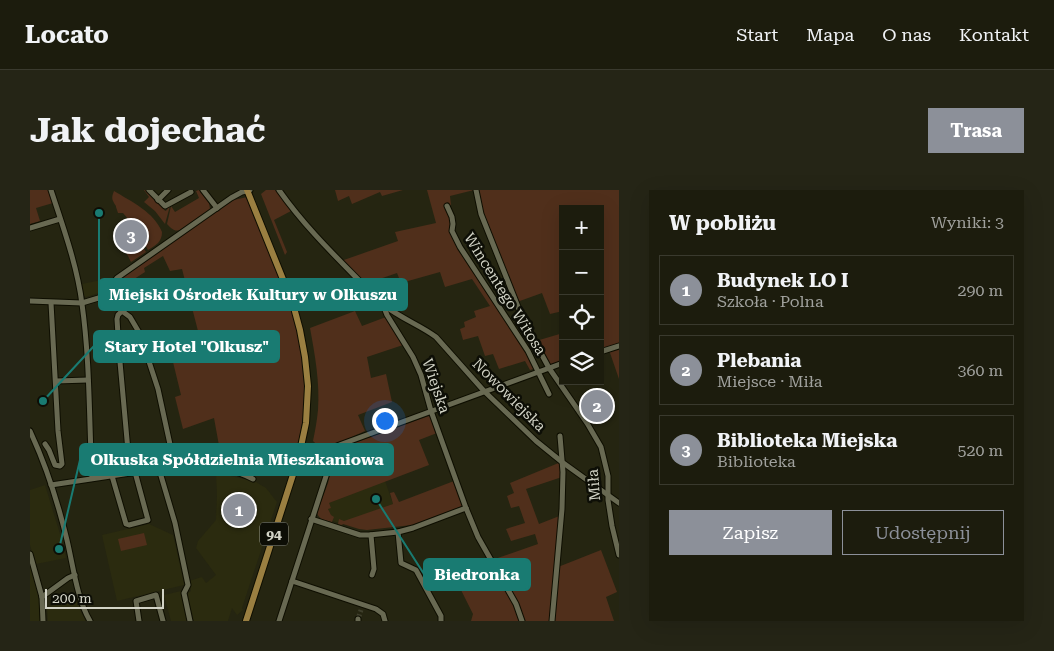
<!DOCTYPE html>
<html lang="pl">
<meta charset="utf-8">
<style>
:root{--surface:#1c1c0d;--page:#252516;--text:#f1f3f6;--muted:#a0a19d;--line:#3a3a2e;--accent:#8c9099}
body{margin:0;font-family:"Roboto Serif",serif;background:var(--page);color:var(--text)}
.controls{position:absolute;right:15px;top:15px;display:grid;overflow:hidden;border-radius:0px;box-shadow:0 5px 20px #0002}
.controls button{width:45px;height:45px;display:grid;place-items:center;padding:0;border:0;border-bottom:1px solid var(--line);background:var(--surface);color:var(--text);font:25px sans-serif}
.scale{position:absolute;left:15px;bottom:12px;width:119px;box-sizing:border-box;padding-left:5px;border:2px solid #d2d3c6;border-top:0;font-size:14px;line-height:18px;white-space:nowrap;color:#d2d3c6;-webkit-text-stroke:4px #0d0e06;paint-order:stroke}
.you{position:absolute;left:354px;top:230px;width:18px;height:18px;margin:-12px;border:4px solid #fff;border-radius:50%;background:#1a73e8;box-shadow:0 0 0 8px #1a73e833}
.badge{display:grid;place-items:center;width:32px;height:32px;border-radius:50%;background:var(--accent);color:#fff;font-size:16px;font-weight:700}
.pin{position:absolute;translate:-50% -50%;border:2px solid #fff;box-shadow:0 1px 5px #0006}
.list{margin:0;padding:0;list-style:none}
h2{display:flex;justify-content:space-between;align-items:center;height:65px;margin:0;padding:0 20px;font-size:21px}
h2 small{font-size:16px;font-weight:400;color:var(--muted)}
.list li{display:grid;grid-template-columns:32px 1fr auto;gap:15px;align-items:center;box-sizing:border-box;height:70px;margin:0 10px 10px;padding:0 10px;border:1px solid var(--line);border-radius:0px}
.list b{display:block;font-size:19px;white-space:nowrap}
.list p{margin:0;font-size:16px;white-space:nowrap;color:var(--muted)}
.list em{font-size:16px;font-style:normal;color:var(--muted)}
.actions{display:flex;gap:10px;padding:15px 20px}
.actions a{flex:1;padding:11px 0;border:1px solid var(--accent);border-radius:0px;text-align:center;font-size:18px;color:var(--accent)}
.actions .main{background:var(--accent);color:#fff}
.icon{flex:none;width:28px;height:28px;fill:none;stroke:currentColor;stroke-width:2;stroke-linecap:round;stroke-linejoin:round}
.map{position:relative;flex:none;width:589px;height:431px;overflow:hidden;border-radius:0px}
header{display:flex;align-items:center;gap:30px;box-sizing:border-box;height:70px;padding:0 25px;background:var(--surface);border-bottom:1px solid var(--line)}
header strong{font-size:24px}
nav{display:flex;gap:28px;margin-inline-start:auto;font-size:18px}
.intro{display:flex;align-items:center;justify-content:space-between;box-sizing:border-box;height:120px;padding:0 30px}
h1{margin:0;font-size:35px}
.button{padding:12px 22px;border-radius:0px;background:var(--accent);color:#fff;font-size:18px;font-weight:700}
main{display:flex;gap:30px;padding:0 30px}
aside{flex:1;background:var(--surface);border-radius:0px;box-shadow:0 5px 20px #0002}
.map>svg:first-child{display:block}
</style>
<header>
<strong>Locato</strong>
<nav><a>Start</a><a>Mapa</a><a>O nas</a><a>Kontakt</a></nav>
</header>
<div class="intro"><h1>Jak dojechać</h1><a class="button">Trasa</a></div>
<main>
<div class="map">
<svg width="589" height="431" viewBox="0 0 589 431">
<rect width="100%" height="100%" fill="#252511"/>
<g fill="#2b2b0f">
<polygon points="76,89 78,100 56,107 54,106 52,94"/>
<polygon points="186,283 224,291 236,298 247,312 212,418 213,420 207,425 202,418 198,431 164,431 157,404 161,401 159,391 172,387 176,393 186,385 166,358 168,351 186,330 187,305"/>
<polygon points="355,291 363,314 312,334 303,331 303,329 298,319 299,313"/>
<polygon points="15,295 30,344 36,368 6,374 0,355 0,300"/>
<polygon points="119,334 143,345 154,393 154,395 87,411 72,345"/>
<polygon points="0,375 9,405 10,431 0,431"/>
<polygon points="151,401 158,431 141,431 134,405"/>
<polygon points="47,405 51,422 56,431 18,431 17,418"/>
</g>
<g fill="#502f1b">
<polygon points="0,0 19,0 23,13 6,18 10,31 0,34"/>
<polygon points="114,0 118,0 133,17 135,21 137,20 138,17 140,16 135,34 125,21 114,12 119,7"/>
<path d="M169 0 179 13 180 19 150 40C144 42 141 38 137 34L141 16 145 22 169 8 166 1Z"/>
<polygon points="236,0 245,0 248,2 261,21 244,30 257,62 255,65 231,4"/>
<polygon points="305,0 373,0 352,6 350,2 322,14 319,6 308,11"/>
<polygon points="397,0 444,0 420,6 421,15 415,17 420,27 420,34 419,39 430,60 490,151 503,176 503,179 500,180 495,171 469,179 463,164 455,166 448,146 433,150 430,139 435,137 434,132 446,127 444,121 460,116 442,89 415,97 410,82 371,93 367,83 335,94 311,71 368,51 365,42 406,33"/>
<polygon points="447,0 589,0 589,189 579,160 570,162 570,19 533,19 533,121 520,124 512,103 487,112 453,25"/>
<path d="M84 1C102 12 124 22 132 42 132 52 126 55 118 60L115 55 120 50 118 48 113 52 104 38 89 48 84 40 99 30 93 23H88L86 17V16C82 10 81 8 84 1Z"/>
<path d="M217 7C238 59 264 111 273 166 279 197 274 228 267 258L253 254 210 270 196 277 190 261 184 228 153 239 145 207 151 205 143 172 172 164 168 141 152 79 140 81 133 66 114 78 115 82 87 100 86 93 145 50 204 10Z"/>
<polygon points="108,49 116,62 101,72 98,66 94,59"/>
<path d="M325 121 332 136 356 127 373 155 337 167 341 188 356 184 362 212 328 225 335 241C323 246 293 263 283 251 285 241 287 231 288 220 290 193 285 165 280 138Z"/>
<polygon points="533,143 533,174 521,178 506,151"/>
<path d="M398 226 401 227 407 243 389 250 399 275 299 313 301 318 298 319 301 325 304 327 302 332C296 330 289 330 287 323L298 293 302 276V267L305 262 313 257Z"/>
<polygon points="531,272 532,287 496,299 509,334 532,325 528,377 571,360 587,402 576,407 584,431 441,431 443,424 421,380 437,371 443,381 462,370 508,354 505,344 481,351 476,339 495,333 489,316 481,318 477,306 484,303 480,293"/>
<polygon points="424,291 435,315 382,335 337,340 329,339 313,334 312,335 308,334 309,329 314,331 363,314 360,303 364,302 369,312"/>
<polygon points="114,343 117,355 91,361 88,349"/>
</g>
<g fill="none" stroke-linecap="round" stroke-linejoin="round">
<polyline stroke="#3f3f2c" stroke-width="5" stroke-dasharray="5 2.5" stroke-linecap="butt" points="328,429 331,420"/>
<defs>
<g id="minor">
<path d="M21 0C33 37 47 75 52 114 60 171 59 230 62 288"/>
<polyline points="119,0 135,16 161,2"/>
<polyline points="173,0 187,18"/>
<path d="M249 0C279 43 317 77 353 115L357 125 383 167 391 185 401 221 436 318 448 347 486 414 492 431"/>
<polyline points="446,0 451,24 494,132 519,178 557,233 571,257 578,286 578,310 582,336 589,365"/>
<polyline points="128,10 138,0"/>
<polyline points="417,16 422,27 423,34 422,41 430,57 498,161 519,204"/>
<polyline points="0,38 30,29"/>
<polyline points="85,103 92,121 100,127 110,144 128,199 141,259 147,276"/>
<polyline points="0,111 52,113 85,103 84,92 87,88 201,8 212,2 220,0"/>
<path d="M354 115C370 128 390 135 406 147L454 201 506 251 532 272 589 313"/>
<polyline points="92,121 88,125 87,129 89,161 100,283"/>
<polyline points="570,162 589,156"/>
<polyline points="26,191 58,190"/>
<path d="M0 241C16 275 28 313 37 350 43 375 47 409 60 431"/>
<polyline points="15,254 19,260 25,275 30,276 32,274 28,241 21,113"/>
<polyline points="294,264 297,260 312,254 533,173"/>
<polyline points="129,279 145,333 158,395 154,403 160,431"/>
<polyline points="82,286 96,334 99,335 118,330 105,282"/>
<path d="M21 295 147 276C174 275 200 277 223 289"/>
<polyline points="281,329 330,345 339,345 368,342 383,338 436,318"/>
<polyline points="368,342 371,373 386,380 411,426 411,431"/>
<polyline points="341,345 344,379 342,385"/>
<polyline points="0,364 12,407 13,431"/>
<polyline points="262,391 346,419 353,424 355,431"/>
<polyline points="12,407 38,388 45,385"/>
<polyline points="109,431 106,411 126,405 133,431"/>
<path d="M249 431 298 280C299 260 287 261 271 257"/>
<polyline points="328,431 328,429"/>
<polyline points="522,431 532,319 533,282 530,246"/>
</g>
<polyline id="major" points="216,431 269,266 276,233 278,196 275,167 270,140 263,114 217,0"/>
</defs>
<use href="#minor" stroke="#0e0e00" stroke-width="7"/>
<use href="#major" stroke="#0e0e00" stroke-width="8"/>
<use href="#minor" stroke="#686952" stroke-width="5"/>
<use href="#major" stroke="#9a7f41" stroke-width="6"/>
</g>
<g text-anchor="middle" stroke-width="5" stroke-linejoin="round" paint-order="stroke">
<rect fill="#0d0e06" stroke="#97988c" stroke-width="1" x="230" y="332.5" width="28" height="23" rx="4"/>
<g font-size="14" font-weight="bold" fill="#d2d3c6">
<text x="244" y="349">94</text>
</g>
<g font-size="15" fill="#d2d3c6" stroke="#0d0e06">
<text transform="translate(475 104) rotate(58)" y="5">Wincentego Witosa</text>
<text transform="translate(406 196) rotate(71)" y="5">Wiejska</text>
<text transform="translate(479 205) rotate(45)" y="5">Nowowiejska</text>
<text transform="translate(564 295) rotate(-95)" y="5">Miła</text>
</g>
</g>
<path fill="none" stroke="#197b72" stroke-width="2" d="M69 23L69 105M13 211L64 156M29 359L50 270M346 309L394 384"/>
<g fill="#197b72" stroke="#0d0e06" stroke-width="2">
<circle cx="69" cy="23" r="5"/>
<circle cx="13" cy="211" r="5"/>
<circle cx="29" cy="359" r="5"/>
<circle cx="346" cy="309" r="5"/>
</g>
<g fill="#197b72" stroke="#197b72" stroke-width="2">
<rect x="69" y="89" width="308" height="31" rx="5"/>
<rect x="64" y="141" width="185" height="31" rx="5"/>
<rect x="50" y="254" width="313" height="31" rx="5"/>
<rect x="394" y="369" width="106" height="31" rx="5"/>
</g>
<g font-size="16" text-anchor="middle" font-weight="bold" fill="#fff">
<text x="223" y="110">Miejski Ośrodek Kultury w Olkuszu</text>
<text x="157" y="162">Stary Hotel "Olkusz"</text>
<text x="207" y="275">Olkuska Spółdzielnia Mieszkaniowa</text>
<text x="447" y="390">Biedronka</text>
</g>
</svg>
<div class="controls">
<button>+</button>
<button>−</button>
<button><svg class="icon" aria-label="locate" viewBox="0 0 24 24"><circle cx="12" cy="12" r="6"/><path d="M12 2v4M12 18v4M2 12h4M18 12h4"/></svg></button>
<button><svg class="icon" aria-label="layers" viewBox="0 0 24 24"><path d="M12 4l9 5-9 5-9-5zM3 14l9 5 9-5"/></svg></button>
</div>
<div class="scale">200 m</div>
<div class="you"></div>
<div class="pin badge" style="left:209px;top:320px">1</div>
<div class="pin badge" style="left:567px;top:216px">2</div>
<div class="pin badge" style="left:101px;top:46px">3</div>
</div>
<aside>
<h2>W pobliżu<small>Wyniki: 3</small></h2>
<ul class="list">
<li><span class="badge">1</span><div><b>Budynek LO I</b><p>Szkoła · Polna</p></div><em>290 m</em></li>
<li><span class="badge">2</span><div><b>Plebania</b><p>Miejsce · Miła</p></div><em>360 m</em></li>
<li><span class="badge">3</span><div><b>Biblioteka Miejska</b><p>Biblioteka</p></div><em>520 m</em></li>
</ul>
<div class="actions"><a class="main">Zapisz</a><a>Udostępnij</a></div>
</aside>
</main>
